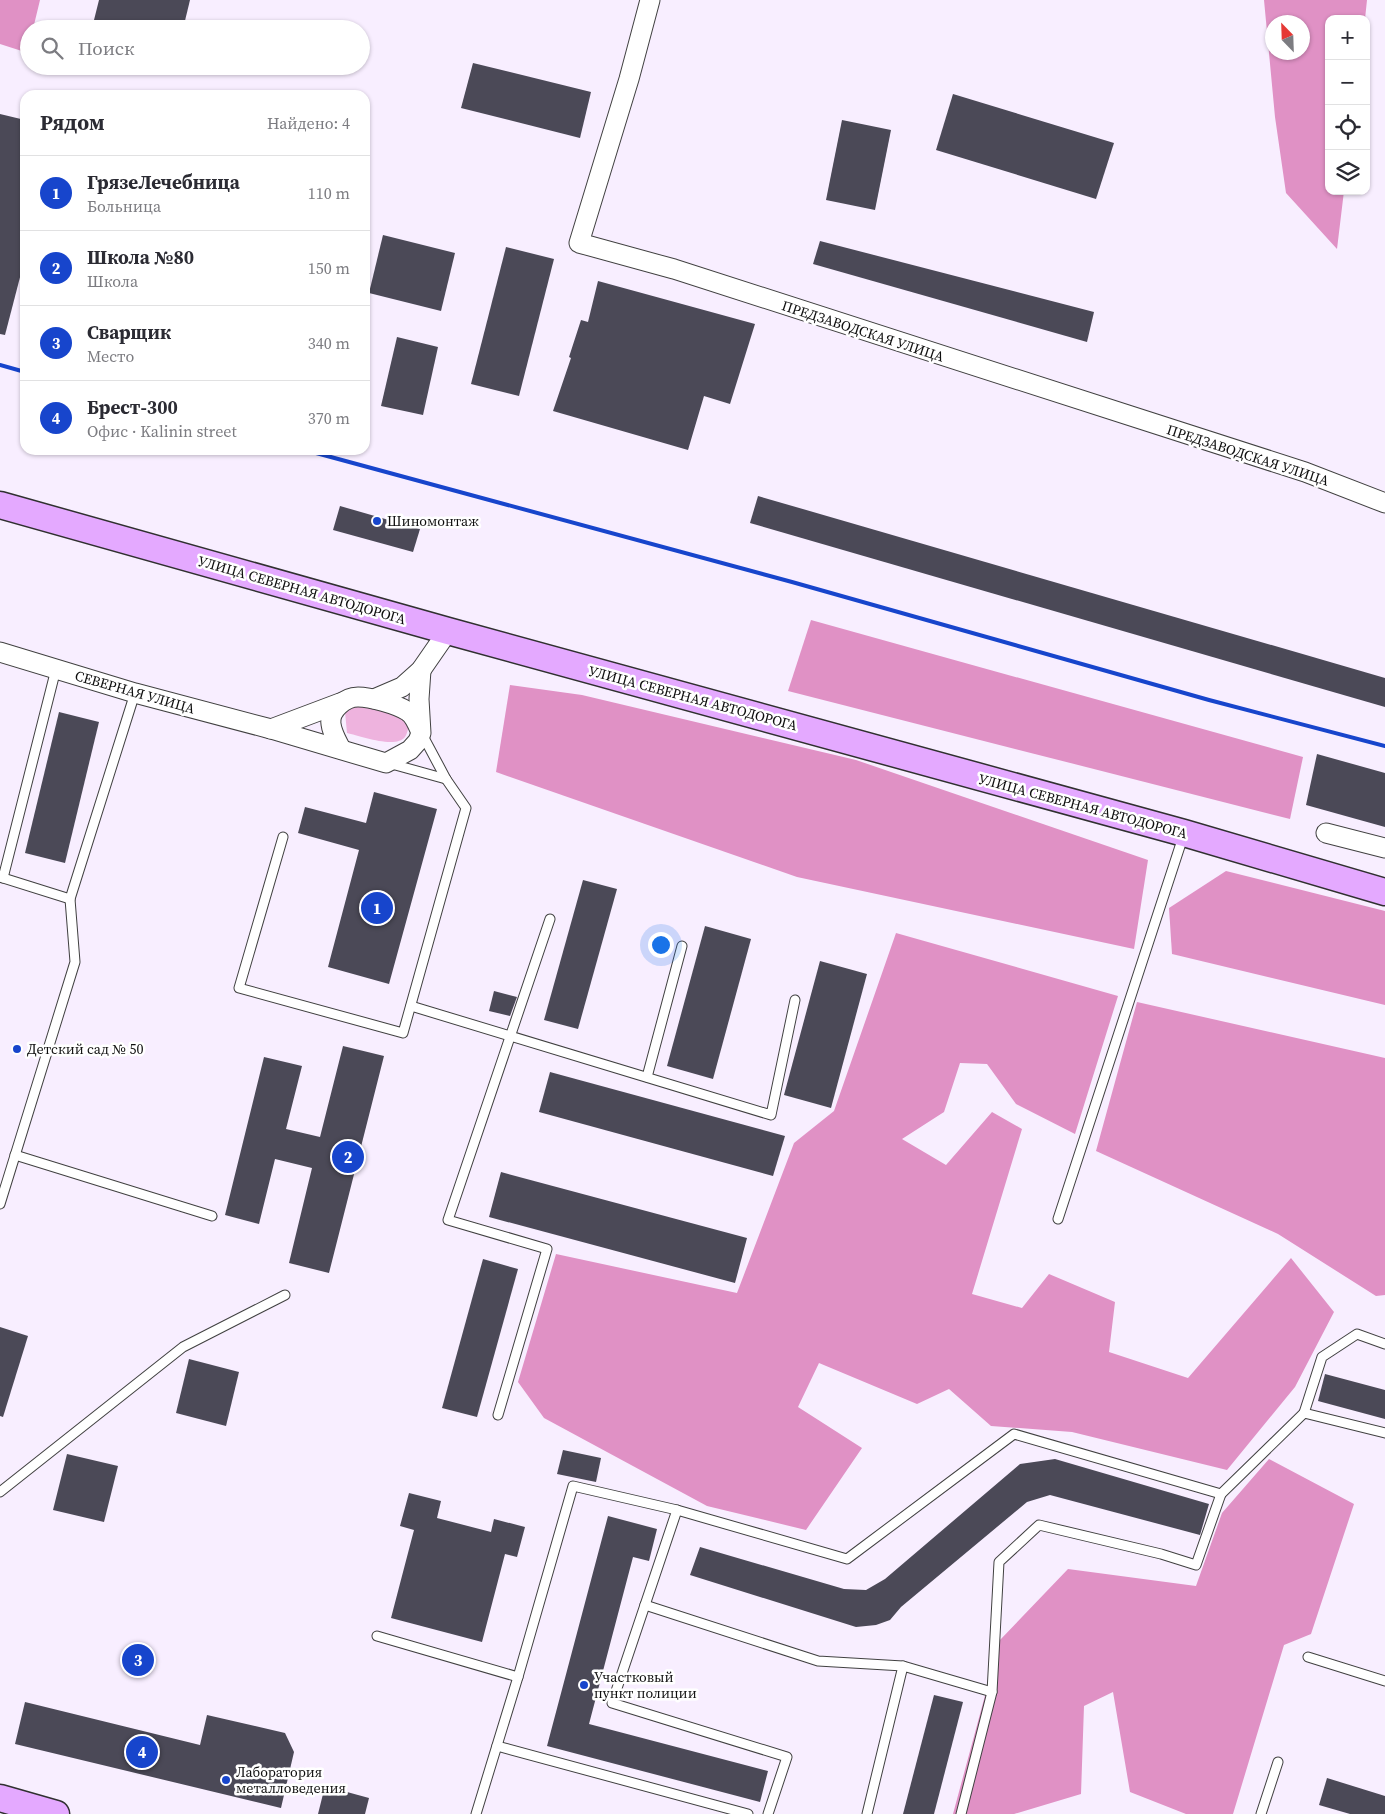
<!DOCTYPE html>
<html lang="ru">
<meta charset="utf-8">
<style>
:root{--surface:#fff;--page:#f2f2f3;--text:#2b2b33;--muted:#7c7c81;--line:#e1e1e2;--accent:#1745cc}
body{margin:0;font-family:"Source Serif 4",serif;background:var(--page);color:var(--text)}
.controls{position:absolute;right:15px;top:15px;display:grid;overflow:hidden;border-radius:10px;box-shadow:0 1px 4px #0004}
.controls button{width:45px;height:45px;display:grid;place-items:center;padding:0;border:0;border-bottom:1px solid var(--line);background:var(--surface);color:var(--text);font:25px sans-serif}
.compass{position:absolute;left:1265px;top:15px;width:45px;height:45px;border-radius:50%;background:var(--surface);box-shadow:0 1px 4px #0004;rotate:337deg}
.you{position:absolute;left:660px;top:944px;width:18px;height:18px;margin:-12px;border:4px solid #fff;border-radius:50%;background:#1a73e8;box-shadow:0 0 0 8px #1a73e833}
.badge{display:grid;place-items:center;width:32px;height:32px;border-radius:50%;background:var(--accent);color:#fff;font-size:16px;font-weight:700}
.pin{position:absolute;translate:-50% -50%;border:2px solid #fff;box-shadow:0 1px 5px #0006}
.list{margin:0;padding:0;list-style:none}
h2{display:flex;justify-content:space-between;align-items:center;height:65px;margin:0;padding:0 20px;font-size:21px}
h2 small{font-size:16px;font-weight:400;color:var(--muted)}
.list li{display:grid;grid-template-columns:32px 1fr auto;gap:15px;align-items:center;box-sizing:border-box;height:75px;padding:0 20px;border-top:1px solid var(--line)}
.list b{display:block;font-size:19px;white-space:nowrap}
.list p{margin:0;font-size:16px;white-space:nowrap;color:var(--muted)}
.list em{font-size:16px;font-style:normal;color:var(--muted)}
.icon{flex:none;width:28px;height:28px;fill:none;stroke:currentColor;stroke-width:2;stroke-linecap:round;stroke-linejoin:round}
.map{position:relative;flex:none;width:1385px;height:1814px;overflow:hidden}
.search{position:absolute;background:var(--surface);box-shadow:0 1px 4px #0004;left:20px;top:20px;width:350px;height:55px;display:flex;align-items:center;gap:12px;box-sizing:border-box;padding:0 18px;border-radius:28px;color:var(--muted);font-size:19px}
.panel{position:absolute;background:var(--surface);box-shadow:0 1px 4px #0004;left:20px;top:90px;width:350px;height:365px;border-radius:15px}
.map>svg:first-child{display:block}
</style>
<div class="map">
<svg width="1385" height="1814" viewBox="0 0 1385 1814">
<rect width="100%" height="100%" fill="#f8eeff"/>
<path fill="#eeb3de" d="M356 704 402 716 409 725C408 729 407 734 405 737 396 749 360 736 347 733L345 712Z"/>
<g fill="#e091c5" fill-rule="evenodd">
<polygon points="0,0 40,0 33,29 29,29 28,53 0,44"/>
<path d="M1264 0H1367L1365 19H1329V191H1344L1337 249 1286 193 1275 117ZM1272 22H1302V52H1272Z"/>
<polygon points="811,620 1303,757 1290,819 788,691"/>
<polygon points="510,685 582,695 856,760 1148,860 1134,949 797,877 496,772"/>
<polygon points="1226,871 1385,911 1385,1005 1172,954 1169,908"/>
<polygon points="896,933 1118,996 1075,1134 1016,1104 987,1064 960,1063 944,1112 902,1139 946,1165 992,1112 1022,1129 972,1294 1022,1308 1049,1274 1115,1302 1109,1352 1188,1378 1291,1258 1334,1312 1295,1387 1227,1470 1072,1432 991,1426 949,1389 917,1404 819,1363 798,1407 862,1448 806,1530 707,1506 544,1418 518,1382 556,1254 737,1293 794,1143 834,1111"/>
<polygon points="1137,1002 1385,1058 1385,1295 1376,1296 1278,1234 1096,1151"/>
<polygon points="1269,1459 1354,1504 1311,1634 1284,1645 1233,1814 1186,1814 1130,1792 1113,1692 1084,1706 1081,1794 1014,1814 953,1814 1000,1640 1068,1569 1196,1586 1222,1513"/>
</g>
<g fill="#4b4957">
<polygon points="99,0 190,0 183,29 130,29 94,20"/>
<polygon points="473,63 591,92 580,138 461,108"/>
<polygon points="953,94 1114,143 1096,199 936,150"/>
<polygon points="0,114 25,120 25,258 5,335 0,334"/>
<polygon points="842,120 891,130 875,210 826,200"/>
<polygon points="383,235 455,253 441,311 369,293"/>
<polygon points="820,241 1094,312 1087,342 813,264"/>
<polygon points="506,247 554,259 519,396 471,384"/>
<polygon points="598,281 755,324 730,404 704,396 688,450 553,411 571,358 569,357 581,320 588,322"/>
<polygon points="397,337 438,347 423,415 381,406"/>
<polygon points="758,496 1385,678 1385,707 750,523"/>
<polygon points="340,506 420,529 413,552 333,530"/>
<polygon points="59,712 99,722 65,863 25,853"/>
<polygon points="1317,754 1385,773 1385,827 1306,805"/>
<polygon points="374,792 437,809 389,984 328,967 359,850 298,833 305,807 366,823"/>
<polygon points="583,880 617,889 578,1029 544,1020"/>
<polygon points="705,926 751,939 713,1079 667,1066"/>
<polygon points="820,961 867,974 831,1108 784,1095"/>
<polygon points="494,991 517,997 510,1016 489,1011"/>
<polygon points="343,1046 384,1056 329,1273 289,1263 312,1168 275,1159 259,1224 225,1215 264,1057 302,1066 286,1129 320,1137"/>
<polygon points="550,1072 785,1136 773,1176 539,1112"/>
<polygon points="501,1172 747,1238 735,1283 489,1217"/>
<polygon points="483,1259 518,1269 477,1417 442,1408"/>
<polygon points="0,1327 28,1336 3,1417 0,1416"/>
<polygon points="189,1359 239,1372 226,1426 176,1413"/>
<polygon points="1325,1374 1385,1390 1385,1419 1318,1401"/>
<polygon points="563,1450 601,1458 596,1482 557,1474"/>
<polygon points="67,1454 118,1466 104,1522 53,1510"/>
<polygon points="1055,1459 1209,1504 1200,1535 1050,1495 1027,1502 901,1607 890,1620 876,1625 856,1627 690,1575 700,1547 844,1589 866,1590 885,1579 1020,1464"/>
<polygon points="409,1493 441,1501 437,1518 491,1532 494,1519 525,1527 517,1557 505,1554 482,1642 391,1618 414,1530 400,1526"/>
<polygon points="608,1516 657,1529 649,1561 633,1557 589,1724 768,1771 760,1802 547,1746"/>
<polygon points="934,1695 963,1702 934,1814 903,1814"/>
<polygon points="25,1702 200,1745 207,1715 285,1733 294,1752 281,1808 15,1744"/>
<polygon points="1327,1778 1385,1796 1385,1814 1350,1814 1319,1805"/>
<polygon points="325,1786 369,1798 365,1814 318,1814"/>
</g>
<g fill="none" stroke-linecap="round" stroke-linejoin="round">
<defs>
<g id="service">
<polyline points="388,763 446,779"/>
<polyline points="283,837 239,988 403,1033 466,808 446,779 422,734"/>
<polyline points="0,877 70,899 135,693"/>
<polyline points="3,878 56,669"/>
<polyline points="411,1006 771,1115 795,1000"/>
<polyline points="647,1077 682,946"/>
<polyline points="15,1155 212,1216"/>
<polyline points="0,1204 75,962 70,899"/>
<polyline points="1058,1219 1184,834"/>
<polyline points="1304,1413 1322,1357 1357,1334 1385,1344"/>
<polyline points="498,1415 547,1249 448,1220 550,919"/>
<polyline points="0,1492 183,1347 285,1295"/>
<polyline points="1221,1494 1304,1413 1385,1433"/>
<polyline points="677,1510 612,1703 787,1757 768,1814"/>
<polyline points="645,1605 818,1661 903,1666"/>
<polyline points="377,1636 518,1677"/>
<polyline points="1308,1657 1385,1681"/>
<polyline points="497,1746 748,1814"/>
<polyline points="476,1814 518,1677 573,1486 677,1510 847,1559 1014,1434 1221,1494 1196,1565 1161,1554 1039,1525 999,1562 992,1692 961,1814"/>
<polyline points="867,1814 903,1666 992,1692"/>
<polyline points="1261,1814 1278,1762"/>
</g>
<g id="minor">
<polyline points="650,0 629,79 579,243 674,269 1305,472 1385,503"/>
<polyline points="0,652 135,693 271,729 386,763 410,750 418,741 421,733 419,699 421,670"/>
<polyline points="374,699 402,687 421,670 448,631"/>
<polyline points="271,729 340,703"/>
<path d="M341 749C337 741 332 733 331 724 329 710 345 697 358 697 370 697 396 704 407 711 413 714 417 723 420 730"/>
<polyline points="1326,833 1385,848"/>
</g>
<g id="secondary">
<polyline points="0,505 448,631 1184,833 1385,892"/>
<polyline points="0,1798 56,1814"/>
</g>
</defs>
<use href="#service" stroke="#414141" stroke-width="11"/>
<use href="#minor" stroke="#414141" stroke-width="21"/>
<use href="#secondary" stroke="#303030" stroke-width="29"/>
<use href="#service" stroke="#fff" stroke-width="9"/>
<use href="#minor" stroke="#fff" stroke-width="19"/>
<use href="#secondary" stroke="#e4a9ff" stroke-width="26"/>
<g stroke="#1745cc" stroke-width="4">
<polyline points="0,365 25,372"/>
<polyline points="305,450 792,582 1209,700 1385,746"/>
</g>
</g>
<g fill="#1745cc" stroke="#fff" stroke-width="2">
<circle cx="377" cy="521" r="5"/>
<circle cx="17" cy="1049" r="5"/>
<circle cx="584" cy="1685" r="5"/>
<circle cx="226" cy="1780" r="5"/>
</g>
<g text-anchor="middle" stroke-width="5" stroke-linejoin="round" paint-order="stroke">
<g font-size="14" fill="#0e0e0e" stroke="#fff">
<text transform="translate(863 331) rotate(18)" y="5">ПРЕДЗАВОДСКАЯ УЛИЦА</text>
<text transform="translate(1248 455) rotate(18)" y="5">ПРЕДЗАВОДСКАЯ УЛИЦА</text>
<text transform="translate(302 590) rotate(16)" y="5">УЛИЦА СЕВЕРНАЯ АВТОДОРОГА</text>
<text transform="translate(135 692) rotate(16)" y="5">СЕВЕРНАЯ УЛИЦА</text>
<text transform="translate(693 698) rotate(15)" y="5">УЛИЦА СЕВЕРНАЯ АВТОДОРОГА</text>
<text transform="translate(1083 806) rotate(15)" y="5">УЛИЦА СЕВЕРНАЯ АВТОДОРОГА</text>
</g>
<g font-size="14" fill="#0e0e0e" stroke="#fff" text-anchor="start">
<text x="387" y="526">Шиномонтаж</text>
<text x="27" y="1054">Детский сад № 50</text>
<text x="594" y="1682">Участковый<tspan x="594" dy="16">пункт полиции</tspan></text>
<text x="236" y="1777">Лаборатория<tspan x="236" dy="16">металловедения</tspan></text>
</g>
</g>
</svg>
<div class="controls">
<button>+</button>
<button>−</button>
<button><svg class="icon" aria-label="locate" viewBox="0 0 24 24"><circle cx="12" cy="12" r="6"/><path d="M12 2v4M12 18v4M2 12h4M18 12h4"/></svg></button>
<button><svg class="icon" aria-label="layers" viewBox="0 0 24 24"><path d="M12 4l9 5-9 5-9-5zM3 14l9 5 9-5"/></svg></button>
</div>
<svg class="compass" viewBox="-18 -18 36 36"><path d="M0-13l5 13h-10z" fill="#e53935"/><path d="M0 13l5-13h-10z" fill="#7c7c81"/></svg>
<div class="you"></div>
<div class="pin badge" style="left:377px;top:908px">1</div>
<div class="pin badge" style="left:348px;top:1157px">2</div>
<div class="pin badge" style="left:138px;top:1660px">3</div>
<div class="pin badge" style="left:142px;top:1752px">4</div>
<div class="search"><svg class="icon" aria-label="search" viewBox="0 0 24 24"><circle cx="10" cy="10" r="6"/><path d="M15 15l6 6"/></svg>Поиск</div>
<section class="panel">
<h2>Рядом<small>Найдено: 4</small></h2>
<ul class="list">
<li><span class="badge">1</span><div><b>ГрязеЛечебница</b><p>Больница</p></div><em>110 m</em></li>
<li><span class="badge">2</span><div><b>Школа №80</b><p>Школа</p></div><em>150 m</em></li>
<li><span class="badge">3</span><div><b>Сварщик</b><p>Место</p></div><em>340 m</em></li>
<li><span class="badge">4</span><div><b>Брест-300</b><p>Офис · Kalinin street</p></div><em>370 m</em></li>
</ul>
</section>
</div>
